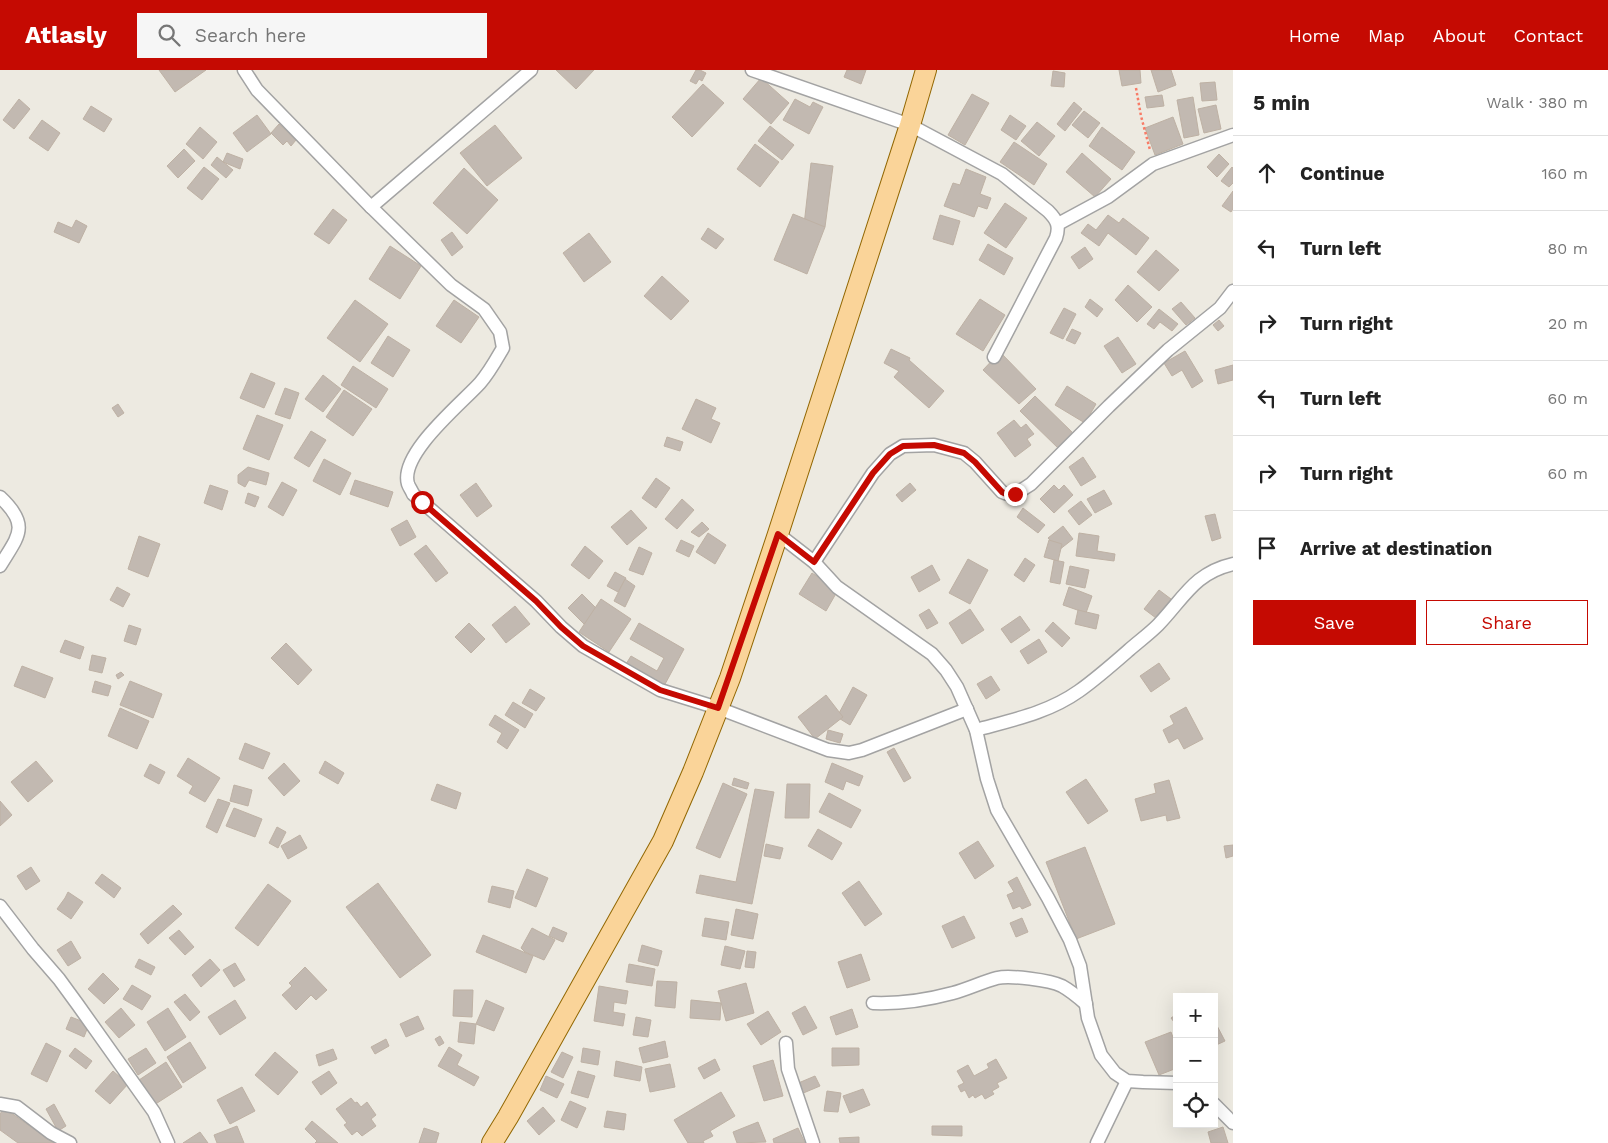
<!DOCTYPE html>
<meta charset="utf-8">
<style>
:root{--surface:#fff;--page:#f6f6f6;--text:#222;--muted:#767676;--line:#e0e0e0;--accent:#c50a02}
body{margin:0;font-family:"Work Sans",sans-serif;background:var(--page);color:var(--text)}
.controls{position:absolute;right:15px;bottom:15px;display:grid;overflow:hidden;border-radius:0px;box-shadow:0 5px 20px #0002}
.controls button{width:45px;height:45px;display:grid;place-items:center;padding:0;border:0;border-bottom:1px solid var(--line);background:var(--surface);color:var(--text);font:25px sans-serif}
.stop{position:absolute;width:15px;height:15px;margin:-11px;border:4px solid #c50a02;border-radius:50%;background:#fff}
.stop.end{background:#c50a02;border-color:#fff;box-shadow:0 1px 5px #0008}
.list{margin:0;padding:0;list-style:none}
h2{display:flex;justify-content:space-between;align-items:center;height:65px;margin:0;padding:0 20px;font-size:21px}
h2 small{font-size:16px;font-weight:400;color:var(--muted)}
.list li{display:grid;grid-template-columns:32px 1fr auto;gap:15px;align-items:center;box-sizing:border-box;height:75px;padding:0 20px;border-top:1px solid var(--line)}
.list b{display:block;font-size:19px;white-space:nowrap}
.list em{font-size:16px;font-style:normal;color:var(--muted)}
.actions{display:flex;gap:10px;padding:15px 20px}
.actions a{flex:1;padding:11px 0;border:1px solid var(--accent);border-radius:0px;text-align:center;font-size:18px;color:var(--accent)}
.actions .main{background:var(--accent);color:#fff}
.icon{flex:none;width:28px;height:28px;fill:none;stroke:currentColor;stroke-width:2;stroke-linecap:round;stroke-linejoin:round}
.map{position:relative;flex:none;width:1233px;height:1073px;overflow:hidden}
header{display:flex;align-items:center;gap:30px;box-sizing:border-box;height:70px;padding:0 25px;background:var(--accent);color:#fff}
header strong{font-size:24px}
nav{display:flex;gap:28px;margin-inline-start:auto;font-size:18px}
.search{width:350px;height:45px;background:var(--page);display:flex;align-items:center;gap:12px;box-sizing:border-box;padding:0 18px;border-radius:0px;color:var(--muted);font-size:19px}
main{display:flex}
aside{flex:1;background:var(--surface)}
.map>svg:first-child{display:block}
</style>
<header>
<strong>Atlasly</strong>
<div class="search"><svg class="icon" aria-label="search" viewBox="0 0 24 24"><circle cx="10" cy="10" r="6"/><path d="M15 15l6 6"/></svg>Search here</div>
<nav><a>Home</a><a>Map</a><a>About</a><a>Contact</a></nav>
</header>
<main>
<div class="map">
<svg width="1233" height="1073" viewBox="0 0 1233 1073">
<rect width="100%" height="100%" fill="#edeae1"/>
<g fill="#c2b9b1" stroke="#beb1a4">
<polygon points="159,0 206,0 175,22"/>
<polygon points="556,0 594,0 576,19"/>
<polygon points="696,0 700,0 706,3 702,11 699,9 696,14 690,11"/>
<polygon points="847,0 866,0 861,14 844,7"/>
<polygon points="1119,0 1140,0 1141,13 1122,16"/>
<polygon points="1151,0 1171,0 1176,15 1158,22"/>
<polygon points="1053,1 1065,3 1064,17 1051,16"/>
<polygon points="761,8 789,33 771,54 743,29"/>
<polygon points="1215,12 1217,30 1202,31 1200,13"/>
<polygon points="703,14 724,33 692,67 672,47"/>
<polygon points="972,24 989,33 965,75 948,65"/>
<polygon points="1162,25 1164,36 1147,38 1145,27"/>
<polygon points="1193,27 1199,65 1184,68 1177,30"/>
<polygon points="19,29 30,39 14,59 3,50"/>
<polygon points="795,29 810,37 813,32 823,37 809,64 783,50"/>
<polygon points="1074,32 1082,39 1065,61 1057,54"/>
<polygon points="1216,35 1221,59 1204,63 1198,39"/>
<polygon points="91,36 112,49 104,62 83,49"/>
<polygon points="1084,41 1100,53 1088,68 1072,55"/>
<polygon points="257,45 271,64 247,82 233,63"/>
<polygon points="1010,45 1026,56 1016,70 1001,60"/>
<polygon points="1173,47 1183,74 1155,85 1145,58"/>
<polygon points="42,50 60,63 48,81 29,68"/>
<polygon points="1037,52 1055,66 1039,86 1021,71"/>
<polygon points="279,54 296,70 291,76 287,71 283,75 271,63"/>
<polygon points="495,55 522,88 487,116 460,83"/>
<polygon points="770,56 794,75 782,90 758,71"/>
<polygon points="200,57 217,72 203,89 186,74"/>
<polygon points="1102,57 1135,82 1122,100 1089,76"/>
<polygon points="1014,72 1047,94 1034,115 1000,92"/>
<polygon points="755,74 779,92 760,117 737,99"/>
<polygon points="184,79 195,91 178,108 167,96"/>
<polygon points="227,83 243,89 240,99 223,92"/>
<polygon points="1082,83 1111,109 1095,127 1066,102"/>
<polygon points="1219,84 1229,94 1217,107 1207,97"/>
<polygon points="217,87 233,100 226,108 211,95"/>
<polygon points="811,93 833,96 825,157 804,155"/>
<polygon points="204,97 219,109 202,130 187,118"/>
<polygon points="1232,97 1233,98 1233,113 1229,117 1221,111"/>
<polygon points="464,98 498,130 467,164 433,133"/>
<polygon points="966,99 986,107 980,124 991,128 987,139 978,136 974,147 944,136 953,113 960,115"/>
<polygon points="1233,121 1233,139 1231,142 1222,136"/>
<polygon points="1005,133 1027,148 1006,178 984,163"/>
<polygon points="333,139 347,150 329,174 314,164"/>
<polygon points="793,144 825,157 807,204 774,190"/>
<polygon points="940,145 960,151 953,175 933,169"/>
<polygon points="1108,145 1119,153 1123,148 1149,168 1136,185 1108,163 1099,176 1081,163 1088,154 1096,160"/>
<polygon points="76,150 87,156 79,173 54,162 58,152 72,158"/>
<polygon points="708,158 724,169 716,179 701,169"/>
<polygon points="452,162 463,177 452,186 441,170"/>
<polygon points="589,163 611,192 584,212 563,183"/>
<polygon points="988,174 1013,188 1004,205 979,190"/>
<polygon points="390,176 421,196 400,229 369,209"/>
<polygon points="1085,177 1093,189 1079,199 1071,187"/>
<polygon points="1156,180 1179,200 1159,221 1137,202"/>
<polygon points="662,206 689,231 671,250 644,226"/>
<polygon points="1128,215 1152,237 1137,252 1115,230"/>
<polygon points="980,229 1005,245 983,281 956,264"/>
<polygon points="1090,229 1103,239 1097,247 1085,237"/>
<polygon points="355,230 388,254 360,292 327,268"/>
<polygon points="454,230 479,247 461,273 436,256"/>
<polygon points="1181,232 1195,248 1186,255 1172,239"/>
<polygon points="1064,238 1076,244 1063,269 1050,263"/>
<polygon points="1159,239 1178,254 1172,261 1160,252 1154,259 1147,254"/>
<polygon points="1219,250 1224,256 1218,261 1213,255"/>
<polygon points="1072,259 1081,263 1075,274 1066,270"/>
<polygon points="388,266 410,280 393,307 371,293"/>
<polygon points="1118,267 1136,294 1122,303 1104,276"/>
<polygon points="891,279 910,288 909,290 944,321 929,338 894,307 899,301 884,293"/>
<polygon points="1185,281 1203,311 1192,318 1182,300 1172,306 1164,293"/>
<polygon points="1000,282 1036,319 1019,334 983,300"/>
<polygon points="1233,295 1233,310 1218,314 1215,300"/>
<polygon points="353,296 388,319 376,338 341,315"/>
<polygon points="251,303 275,313 264,338 240,328"/>
<polygon points="323,305 341,319 323,342 305,329"/>
<polygon points="1067,316 1096,334 1085,353 1055,335"/>
<polygon points="285,318 299,323 290,349 275,344"/>
<polygon points="344,320 372,339 353,366 326,347"/>
<polygon points="1035,326 1074,364 1059,379 1020,341"/>
<polygon points="696,329 716,338 711,349 720,353 711,373 682,359"/>
<polygon points="118,334 124,343 118,347 112,338"/>
<polygon points="257,345 283,355 269,390 243,379"/>
<polygon points="1014,350 1021,358 1026,354 1034,364 1027,369 1031,375 1015,387 997,363"/>
<polygon points="311,361 326,370 309,397 294,388"/>
<polygon points="667,367 683,372 680,381 664,376"/>
<polygon points="1083,387 1096,407 1081,416 1069,397"/>
<polygon points="324,389 351,403 340,425 313,411"/>
<polygon points="248,397 269,403 266,415 249,410 245,417 238,413 238,405"/>
<polygon points="656,408 670,418 656,438 642,428"/>
<polygon points="355,410 393,422 388,437 350,424"/>
<polygon points="282,412 297,420 283,446 268,437"/>
<polygon points="476,413 492,436 477,447 460,425"/>
<polygon points="910,413 916,420 902,432 896,425"/>
<polygon points="210,415 228,421 222,440 204,433"/>
<polygon points="1054,415 1059,420 1064,415 1073,425 1054,443 1040,429"/>
<polygon points="1104,420 1112,434 1095,443 1087,429"/>
<polygon points="248,423 259,427 255,437 245,433"/>
<polygon points="682,429 694,440 677,459 665,449"/>
<polygon points="1081,431 1092,445 1079,455 1068,441"/>
<polygon points="1023,438 1045,455 1038,463 1017,447"/>
<polygon points="631,440 647,458 627,475 611,457"/>
<polygon points="1215,444 1221,468 1212,471 1205,446"/>
<polygon points="407,450 416,467 400,476 391,459"/>
<polygon points="702,452 709,459 699,467 691,462"/>
<polygon points="1063,456 1073,469 1059,480 1048,468"/>
<polygon points="708,463 726,475 715,494 696,482"/>
<polygon points="1079,463 1099,466 1097,481 1115,484 1114,491 1076,486"/>
<polygon points="139,466 160,474 148,507 128,499"/>
<polygon points="681,470 694,476 689,487 676,481"/>
<polygon points="1049,470 1062,474 1058,491 1044,487"/>
<polygon points="426,475 448,503 436,512 414,484"/>
<polygon points="585,476 603,491 589,509 571,495"/>
<polygon points="639,477 652,483 643,505 629,500"/>
<polygon points="1025,488 1035,495 1024,512 1014,505"/>
<polygon points="968,489 988,500 970,534 949,523"/>
<polygon points="1054,490 1064,492 1060,514 1050,512"/>
<polygon points="932,495 940,510 919,522 911,507"/>
<polygon points="1070,496 1089,500 1085,518 1066,514"/>
<polygon points="615,502 626,508 618,522 607,516"/>
<polygon points="812,503 838,520 826,541 799,524"/>
<polygon points="625,509 635,516 625,537 614,531"/>
<polygon points="117,517 130,524 123,537 110,530"/>
<polygon points="1069,517 1092,526 1086,543 1063,535"/>
<polygon points="1159,520 1171,529 1156,548 1144,539"/>
<polygon points="582,524 598,540 584,554 568,538"/>
<polygon points="601,529 631,549 609,582 579,562"/>
<polygon points="515,536 530,554 506,573 492,555"/>
<polygon points="929,539 938,553 927,559 919,545"/>
<polygon points="970,539 984,560 962,574 949,553"/>
<polygon points="1078,540 1099,545 1096,559 1075,554"/>
<polygon points="1020,546 1030,560 1011,573 1001,559"/>
<polygon points="1053,552 1070,568 1062,577 1045,561"/>
<polygon points="469,553 485,569 471,583 455,567"/>
<polygon points="639,553 684,579 664,616 626,594 631,586 657,601 664,588 630,569"/>
<polygon points="129,555 141,559 136,575 124,571"/>
<polygon points="1039,569 1047,582 1028,594 1020,581"/>
<polygon points="65,570 84,577 80,589 60,582"/>
<polygon points="286,573 312,600 298,615 271,588"/>
<polygon points="92,585 106,588 102,603 89,600"/>
<polygon points="1159,593 1170,609 1151,622 1140,606"/>
<polygon points="22,596 53,608 45,628 14,616"/>
<polygon points="121,602 124,605 118,609 116,605"/>
<polygon points="991,606 1000,620 986,629 977,614"/>
<polygon points="95,611 111,616 108,626 92,622"/>
<polygon points="130,611 162,624 153,648 120,635"/>
<polygon points="853,617 867,625 850,655 837,647"/>
<polygon points="530,619 545,628 536,641 522,633"/>
<polygon points="826,625 843,647 815,669 798,647"/>
<polygon points="513,632 533,644 525,658 505,645"/>
<polygon points="1186,637 1203,669 1184,679 1178,668 1169,673 1163,660 1174,654 1170,646"/>
<polygon points="120,638 149,651 137,679 108,666"/>
<polygon points="495,645 519,660 507,679 497,672 502,663 489,655"/>
<polygon points="828,660 843,664 840,673 826,669"/>
<polygon points="245,673 270,683 263,699 239,689"/>
<polygon points="894,678 911,708 904,712 887,682"/>
<polygon points="188,688 220,708 205,732 189,723 193,716 177,706"/>
<polygon points="36,691 53,711 28,732 11,712"/>
<polygon points="325,691 344,703 338,714 319,703"/>
<polygon points="284,693 300,711 284,726 268,708"/>
<polygon points="832,693 863,706 859,716 846,711 843,720 825,712"/>
<polygon points="150,694 165,702 159,714 144,706"/>
<polygon points="734,708 749,713 747,719 732,715"/>
<polygon points="1086,709 1108,741 1088,754 1066,722"/>
<polygon points="1169,710 1180,748 1167,751 1166,745 1141,751 1135,729 1156,723 1154,714"/>
<polygon points="723,713 747,724 720,788 696,778"/>
<polygon points="437,714 461,723 456,739 431,730"/>
<polygon points="787,714 810,714 809,748 785,748"/>
<polygon points="234,715 252,720 248,736 230,731"/>
<polygon points="755,719 774,722 752,834 696,823 700,805 736,812"/>
<polygon points="829,723 861,740 851,758 819,742"/>
<polygon points="218,729 230,733 217,763 206,757"/>
<polygon points="0,731 12,745 0,756"/>
<polygon points="234,738 262,749 255,767 226,756"/>
<polygon points="277,757 286,762 278,778 269,773"/>
<polygon points="818,759 842,773 832,790 808,776"/>
<polygon points="300,765 307,778 288,789 281,776"/>
<polygon points="978,771 994,796 975,809 959,783"/>
<polygon points="766,774 783,778 780,789 764,786"/>
<polygon points="1233,775 1233,786 1226,788 1224,776"/>
<polygon points="1085,777 1115,854 1076,869 1046,792"/>
<polygon points="31,797 40,811 26,820 17,806"/>
<polygon points="527,799 548,808 536,837 515,828"/>
<polygon points="102,804 121,818 114,828 95,813"/>
<polygon points="1017,807 1031,835 1022,839 1020,836 1013,839 1007,825 1014,822 1008,812"/>
<polygon points="859,811 882,844 865,856 842,823"/>
<polygon points="378,813 431,885 400,908 346,837"/>
<polygon points="268,814 291,831 258,876 235,858"/>
<polygon points="492,816 514,821 510,838 488,832"/>
<polygon points="68,822 83,832 71,849 57,839 65,828"/>
<polygon points="173,835 182,844 148,874 140,864"/>
<polygon points="736,839 758,844 753,869 731,865"/>
<polygon points="964,846 975,868 952,878 942,856"/>
<polygon points="705,848 729,852 726,870 702,866"/>
<polygon points="1022,848 1028,862 1016,867 1010,853"/>
<polygon points="553,857 567,863 563,872 549,866"/>
<polygon points="532,858 555,870 544,890 525,882 521,878"/>
<polygon points="179,860 194,877 185,885 169,868"/>
<polygon points="483,865 533,886 526,903 476,882"/>
<polygon points="71,871 81,888 68,896 57,880"/>
<polygon points="642,875 662,881 658,896 638,891"/>
<polygon points="725,876 745,881 740,899 721,895"/>
<polygon points="747,881 756,882 754,898 745,897"/>
<polygon points="861,884 870,910 847,918 838,892"/>
<polygon points="139,889 155,897 151,905 135,897"/>
<polygon points="210,889 220,900 201,917 192,905"/>
<polygon points="235,893 245,910 234,917 223,900"/>
<polygon points="629,894 655,899 652,916 626,912"/>
<polygon points="305,897 327,920 316,930 311,925 296,940 282,925 292,916 289,913"/>
<polygon points="103,903 119,919 104,934 88,919"/>
<polygon points="657,911 677,912 675,938 655,936"/>
<polygon points="746,913 754,943 726,951 718,921"/>
<polygon points="132,915 151,926 142,940 123,929"/>
<polygon points="599,916 628,921 626,934 614,932 613,942 625,944 623,956 594,951"/>
<polygon points="454,920 473,920 472,947 453,946"/>
<polygon points="185,924 200,942 190,951 174,932"/>
<polygon points="235,930 246,948 220,965 208,947"/>
<polygon points="486,930 504,938 494,961 476,954"/>
<polygon points="691,930 721,933 720,950 690,948"/>
<polygon points="805,936 817,958 803,965 792,943"/>
<polygon points="121,938 135,955 119,968 105,952"/>
<polygon points="168,938 186,967 165,981 147,952"/>
<polygon points="852,939 858,957 836,965 830,947"/>
<polygon points="768,941 781,962 761,975 747,954"/>
<polygon points="1177,944 1177,956 1171,948"/>
<polygon points="418,946 424,959 406,967 400,954"/>
<polygon points="71,947 89,954 84,967 66,959"/>
<polygon points="636,947 651,950 648,967 633,965"/>
<polygon points="1214,950 1225,971 1214,976"/>
<polygon points="460,952 476,954 474,974 458,972"/>
<polygon points="1171,962 1177,978 1177,998 1159,1005 1145,972"/>
<polygon points="440,966 444,973 439,976 435,969"/>
<polygon points="386,969 389,976 375,984 371,977"/>
<polygon points="665,971 668,987 643,993 639,978"/>
<polygon points="190,972 206,998 183,1013 167,987"/>
<polygon points="46,973 61,981 47,1012 31,1004"/>
<polygon points="449,977 462,985 457,995 479,1007 474,1016 438,996"/>
<polygon points="75,978 92,991 86,999 69,986"/>
<polygon points="146,978 156,993 138,1005 128,989"/>
<polygon points="583,978 600,981 598,995 581,992"/>
<polygon points="832,978 859,978 859,995 832,996"/>
<polygon points="333,979 337,989 319,996 316,985"/>
<polygon points="275,982 298,1002 278,1025 255,1005"/>
<polygon points="562,982 573,987 563,1008 551,1002"/>
<polygon points="715,989 720,1000 704,1009 698,998"/>
<polygon points="996,989 1007,1008 997,1013 999,1017 992,1021 994,1024 985,1029 982,1024 975,1028 973,1025 969,1028 965,1020 961,1022 958,1016 964,1013 957,1001 968,995 974,1006 989,998 987,994"/>
<polygon points="773,990 783,1026 764,1031 753,996"/>
<polygon points="616,991 642,997 640,1011 614,1006"/>
<polygon points="166,992 182,1017 154,1035 139,1010"/>
<polygon points="670,994 675,1017 650,1022 645,999"/>
<polygon points="113,1001 128,1014 110,1034 95,1021"/>
<polygon points="329,1001 337,1013 321,1025 312,1012"/>
<polygon points="578,1001 595,1006 588,1028 571,1023"/>
<polygon points="546,1006 564,1014 557,1028 540,1020"/>
<polygon points="815,1006 820,1016 801,1024 796,1014"/>
<polygon points="242,1017 255,1041 230,1054 217,1030"/>
<polygon points="863,1019 870,1035 850,1043 843,1026"/>
<polygon points="827,1021 841,1023 838,1042 824,1041"/>
<polygon points="721,1022 735,1046 710,1061 713,1066 703,1071 704,1073 688,1073 674,1050"/>
<polygon points="351,1028 355,1033 357,1032 361,1037 367,1032 376,1045 371,1049 376,1056 362,1066 357,1061 352,1065 344,1055 347,1053 336,1039"/>
<polygon points="570,1031 586,1038 577,1058 561,1050"/>
<polygon points="54,1034 66,1056 58,1061 46,1039"/>
<polygon points="543,1037 555,1051 539,1065 527,1051"/>
<polygon points="4,1038 54,1073 18,1073 0,1060 0,1044"/>
<polygon points="607,1041 626,1044 624,1060 604,1057"/>
<polygon points="312,1051 338,1073 315,1073 317,1071 305,1059"/>
<polygon points="758,1052 766,1072 737,1073 733,1062"/>
<polygon points="237,1056 244,1073 217,1073 214,1065"/>
<polygon points="932,1056 962,1056 962,1066 932,1065"/>
<polygon points="1223,1057 1228,1073 1211,1073 1208,1062"/>
<polygon points="424,1058 439,1063 436,1073 419,1073"/>
<polygon points="798,1058 805,1073 774,1073 773,1069"/>
<polygon points="200,1062 208,1073 183,1073"/>
<polygon points="859,1067 859,1073 840,1073 839,1068"/>
</g>
<g fill="none" stroke-linecap="round" stroke-linejoin="round">
<defs>
<g id="minor">
<path d="M244 0 257 20 371 137 451 215 484 239 500 262 503 278C496 290 489 303 480 313 461 334 399 384 408 414 409 417 412 421 413 424L536 531 561 557 583 576 660 620 718 638 828 680 849 683 862 680 967 639"/>
<path d="M752 0 910 55 1002 104 1048 141C1057 150 1060 156 1056 168L994 287"/>
<polyline points="371,137 531,0"/>
<polyline points="1058,154 1108,127 1153,94 1233,65"/>
<path d="M0 427C31 456 18 466 0 496"/>
<polyline points="778,464 814,492 837,517 932,584 946,600 957,617 976,660 987,709 997,740 1048,828 1070,870 1080,896 1088,948 1101,985 1115,1003 1127,1011 1143,1012 1177,1013"/>
<path d="M814 492 873 403 890 384 903 376 934 375 964 383 975 392 1002 422C1013 428 1021 420 1031 414L1109 336 1150 297 1168 280 1220 238 1233 221"/>
<path d="M976 660C1012 650 1048 643 1079 621 1096 609 1113 594 1129 580 1138 572 1149 564 1158 555 1184 528 1194 503 1233 494"/>
<polyline points="0,836 33,879 59,909 78,935 154,1042 168,1073"/>
<path d="M873 933C900 934 927 930 953 923 968 919 982 912 997 908 1010 905 1050 910 1062 916 1071 921 1078 927 1086 934"/>
<polyline points="786,973 788,999 813,1073"/>
<polyline points="0,1034 17,1037 51,1063 70,1073"/>
<polyline points="1214,1034 1233,1053"/>
<polyline points="1097,1073 1127,1011"/>
</g>
<polyline id="primary" points="492,1073 508,1047 663,771 693,702 730,608 778,464 910,55 926,0"/>
</defs>
<use href="#minor" stroke="#a3a3a3" stroke-width="15"/>
<use href="#primary" stroke="#926702" stroke-width="22"/>
<polyline stroke="#f87c67" stroke-width="2.5" stroke-dasharray="2.5 2.5" stroke-linecap="butt" points="1136,18 1141,46 1150,80"/>
<use href="#minor" stroke="#fff" stroke-width="12"/>
<use href="#primary" stroke="#fad499" stroke-width="20"/>
</g>
<g fill="none" stroke-linecap="round" stroke-linejoin="round">
<polyline stroke="#c50a02" stroke-width="6" points="422,432 536,531 561,557 583,576 660,620 718,638 778,464 814,492 873,403 890,384 903,376 934,375 964,383 975,392 1002,422 1008,425 1015,424"/>
</g>
</svg>
<div class="controls">
<button>+</button>
<button>−</button>
<button><svg class="icon" aria-label="locate" viewBox="0 0 24 24"><circle cx="12" cy="12" r="6"/><path d="M12 2v4M12 18v4M2 12h4M18 12h4"/></svg></button>
</div>
<div class="stop" style="left:422px;top:432px"></div>
<div class="stop end" style="left:1015px;top:424px"></div>
</div>
<aside>
<h2>5 min<small>Walk · 380 m</small></h2>
<ul class="list">
<li><svg class="icon" aria-label="ahead" viewBox="0 0 24 24"><path d="M12 20V5M6 11l6-6 6 6"/></svg><div><b>Continue</b></div><em>160 m</em></li>
<li><svg class="icon" aria-label="left" viewBox="0 0 24 24"><path d="M17 20v-9H6M10 6l-5 5 5 5"/></svg><div><b>Turn left</b></div><em>80 m</em></li>
<li><svg class="icon" aria-label="right" viewBox="0 0 24 24"><path d="M7 20v-9h11M14 6l5 5-5 5"/></svg><div><b>Turn right</b></div><em>20 m</em></li>
<li><svg class="icon" aria-label="left" viewBox="0 0 24 24"><path d="M17 20v-9H6M10 6l-5 5 5 5"/></svg><div><b>Turn left</b></div><em>60 m</em></li>
<li><svg class="icon" aria-label="right" viewBox="0 0 24 24"><path d="M7 20v-9h11M14 6l5 5-5 5"/></svg><div><b>Turn right</b></div><em>60 m</em></li>
<li><svg class="icon" aria-label="arrive" viewBox="0 0 24 24"><path d="M6 21V4h12l-3 4 3 4H6"/></svg><div><b>Arrive at destination</b></div></li>
</ul>
<div class="actions"><a class="main">Save</a><a>Share</a></div>
</aside>
</main>
